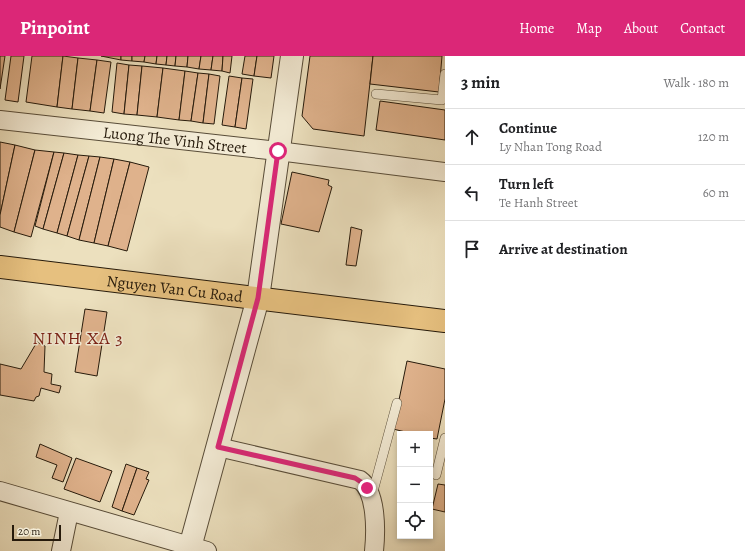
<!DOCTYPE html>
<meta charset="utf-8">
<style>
:root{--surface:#fff;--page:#f2f2f2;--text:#202124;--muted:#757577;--line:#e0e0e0;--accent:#db2777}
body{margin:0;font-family:Alegreya,serif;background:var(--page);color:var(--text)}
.controls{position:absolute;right:12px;bottom:12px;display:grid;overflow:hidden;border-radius:0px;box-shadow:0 2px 6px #0003}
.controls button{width:36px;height:36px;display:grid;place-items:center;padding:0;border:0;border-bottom:1px solid var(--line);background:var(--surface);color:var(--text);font:20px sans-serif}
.scale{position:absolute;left:12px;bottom:10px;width:49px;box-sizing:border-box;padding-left:4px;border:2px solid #261a0b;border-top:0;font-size:11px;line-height:14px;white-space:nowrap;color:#261a0b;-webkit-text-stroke:3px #f3ebd5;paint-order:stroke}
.stop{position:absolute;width:12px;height:12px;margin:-9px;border:3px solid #db2777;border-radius:50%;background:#fff}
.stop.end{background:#db2777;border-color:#fff;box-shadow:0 1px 4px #0008}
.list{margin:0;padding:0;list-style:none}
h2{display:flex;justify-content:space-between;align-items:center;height:52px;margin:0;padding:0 16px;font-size:17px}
h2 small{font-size:13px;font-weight:400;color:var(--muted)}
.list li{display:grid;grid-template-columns:26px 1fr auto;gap:12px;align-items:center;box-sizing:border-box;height:56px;padding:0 16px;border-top:1px solid var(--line)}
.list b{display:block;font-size:15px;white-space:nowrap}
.list p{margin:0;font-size:13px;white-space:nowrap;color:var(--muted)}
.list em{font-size:13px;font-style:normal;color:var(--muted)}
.icon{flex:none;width:22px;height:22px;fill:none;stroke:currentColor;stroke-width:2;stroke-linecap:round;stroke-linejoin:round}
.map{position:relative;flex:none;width:445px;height:495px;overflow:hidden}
header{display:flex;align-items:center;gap:24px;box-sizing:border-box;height:56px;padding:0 20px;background:var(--accent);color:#fff}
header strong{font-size:19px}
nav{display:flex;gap:22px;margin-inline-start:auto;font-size:14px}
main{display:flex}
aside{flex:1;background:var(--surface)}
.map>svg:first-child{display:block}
</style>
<header>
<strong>Pinpoint</strong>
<nav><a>Home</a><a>Map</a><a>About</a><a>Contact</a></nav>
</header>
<main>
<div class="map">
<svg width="445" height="495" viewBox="0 0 445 495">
<rect width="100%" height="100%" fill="#ece0be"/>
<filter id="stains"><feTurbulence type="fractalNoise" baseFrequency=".005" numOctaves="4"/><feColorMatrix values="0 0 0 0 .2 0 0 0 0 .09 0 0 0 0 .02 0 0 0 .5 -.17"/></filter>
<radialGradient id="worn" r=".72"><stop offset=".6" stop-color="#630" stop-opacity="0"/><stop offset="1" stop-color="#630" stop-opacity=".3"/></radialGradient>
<g fill="#dfb28c" stroke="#261a0b">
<polygon points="0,0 5,0 0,33"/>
<polygon points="11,0 24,0 18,46 5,44"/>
<polygon points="32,0 63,0 57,51 26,46"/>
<polygon points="63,0 78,2 72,53 57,51"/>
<polygon points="101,0 121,0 121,4"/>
<polygon points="121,0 132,0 132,5 121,4"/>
<polygon points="132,0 145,0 144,6 132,5"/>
<polygon points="145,0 157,0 156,8 144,6"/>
<polygon points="157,0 167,0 166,9 156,8"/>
<polygon points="167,0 176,0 175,10 166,9"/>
<polygon points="176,0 188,0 187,11 175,10"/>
<polygon points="188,0 201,0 199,13 187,11"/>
<polygon points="201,0 213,0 211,14 199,13"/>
<polygon points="213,0 223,0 222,15 211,14"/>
<polygon points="223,0 232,0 230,17 222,15"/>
<polygon points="245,0 257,0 254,20 242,18"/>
<polygon points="257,0 274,0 271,22 254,20"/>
<polygon points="310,0 373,0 364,80 313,73 302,60"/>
<polygon points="373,0 442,0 439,36 370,28"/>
<polygon points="78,2 97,4 90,55 72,53"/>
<polygon points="97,4 111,6 104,57 90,55"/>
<polygon points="117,7 129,9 124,58 112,56"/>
<polygon points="129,9 142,10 137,59 124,58"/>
<polygon points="142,10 163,12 157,61 137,59"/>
<polygon points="163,12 185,15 179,64 157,61"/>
<polygon points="185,15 198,17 191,65 179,64"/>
<polygon points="198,17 209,18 203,67 191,65"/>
<polygon points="209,18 220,20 214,68 203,67"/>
<polygon points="229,20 242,22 235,71 222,69"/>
<polygon points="242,22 253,23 246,73 235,71"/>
<polygon points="380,45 445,54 445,84 376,74"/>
<polygon points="0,86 15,89 0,159"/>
<polygon points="15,89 35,94 14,176 0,171 0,159"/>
<polygon points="35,94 54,96 31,181 14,176"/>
<polygon points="54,96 64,97 43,173 35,170"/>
<polygon points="64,97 78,99 57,177 43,173"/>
<polygon points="78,99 89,100 67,180 57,177"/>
<polygon points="89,100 100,101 79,184 67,180"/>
<polygon points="100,101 114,103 94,187 79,184"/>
<polygon points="114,103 130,106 108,190 94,187"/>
<polygon points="130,106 149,111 127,195 108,190"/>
<polygon points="292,116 329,124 328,129 332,131 319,176 281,168"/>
<polygon points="351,171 362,174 356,210 346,209"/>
<polygon points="85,253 107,256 97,320 75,316"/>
<polygon points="37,286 45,290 44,316 52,318 51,328 61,330 59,337 41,332 39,340 36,341 34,345 0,339 0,308 21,313"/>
<polygon points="407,305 445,313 445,343 437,383 430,382 430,378 414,378 393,373"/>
<polygon points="40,388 72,402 63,426 52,422 57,409 36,401"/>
<polygon points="76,402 112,415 100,446 64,433"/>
<polygon points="126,408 137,412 122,455 112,451"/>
<polygon points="137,412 149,416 146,423 149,424 134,459 122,455"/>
<polygon points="438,428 445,429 445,456 432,453"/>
</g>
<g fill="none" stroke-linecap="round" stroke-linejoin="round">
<defs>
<g id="service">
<polyline points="376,38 442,44 445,18"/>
<polyline points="436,419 445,382"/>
<polyline points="372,439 397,347"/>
</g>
<g id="minor">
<path id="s1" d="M0 64 278 95 445 116"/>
<path d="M218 391 360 424C377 436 376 476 374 495"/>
<polyline points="0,435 207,495"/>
<polyline points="61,495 69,456"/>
</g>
<polyline id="tertiary" points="189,495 258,242 292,0"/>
<g id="primary">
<path id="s2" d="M0 211 445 265"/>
</g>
</defs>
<use href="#service" stroke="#584c38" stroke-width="10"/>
<use href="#minor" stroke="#584c38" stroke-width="20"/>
<use href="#tertiary" stroke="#584c38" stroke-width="24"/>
<use href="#primary" stroke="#261a0b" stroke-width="24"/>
<use href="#service" stroke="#f3ebd5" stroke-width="9"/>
<use href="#minor" stroke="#f3ebd5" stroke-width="18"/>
<use href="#tertiary" stroke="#f3ebd5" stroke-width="22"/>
<use href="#primary" stroke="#e6c07f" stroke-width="22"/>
</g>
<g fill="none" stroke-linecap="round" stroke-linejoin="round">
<polyline stroke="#db2777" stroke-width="5" points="278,95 258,242 218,391 355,422 364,428 367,432"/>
</g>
<g text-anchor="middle" stroke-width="3" stroke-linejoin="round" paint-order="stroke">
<g font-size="16" fill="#261a0b" stroke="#f3ebd5">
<text dy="6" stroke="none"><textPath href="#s1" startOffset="176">Luong The Vinh Street</textPath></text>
<text dy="6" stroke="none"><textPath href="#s2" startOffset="176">Nguyen Van Cu Road</textPath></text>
</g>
<g font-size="18" letter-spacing="1" fill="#7a1f14" stroke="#f3ebd5">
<text x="78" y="288">NINH XA 3</text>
</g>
</g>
<rect width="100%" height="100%" filter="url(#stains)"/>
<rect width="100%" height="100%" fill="url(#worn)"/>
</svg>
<div class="controls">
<button>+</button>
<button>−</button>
<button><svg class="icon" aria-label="locate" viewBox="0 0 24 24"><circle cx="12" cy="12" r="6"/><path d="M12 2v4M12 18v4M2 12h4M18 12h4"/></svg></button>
</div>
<div class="scale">20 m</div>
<div class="stop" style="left:278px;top:95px"></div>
<div class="stop end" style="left:367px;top:432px"></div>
</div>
<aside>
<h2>3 min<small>Walk · 180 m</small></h2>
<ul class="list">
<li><svg class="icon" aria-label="ahead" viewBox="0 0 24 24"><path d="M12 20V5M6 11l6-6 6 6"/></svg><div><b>Continue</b><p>Ly Nhan Tong Road</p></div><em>120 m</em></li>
<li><svg class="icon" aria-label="left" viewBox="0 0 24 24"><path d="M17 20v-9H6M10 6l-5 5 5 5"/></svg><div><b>Turn left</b><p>Te Hanh Street</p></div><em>60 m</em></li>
<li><svg class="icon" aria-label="arrive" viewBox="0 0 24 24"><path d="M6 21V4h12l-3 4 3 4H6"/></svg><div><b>Arrive at destination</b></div></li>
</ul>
</aside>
</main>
